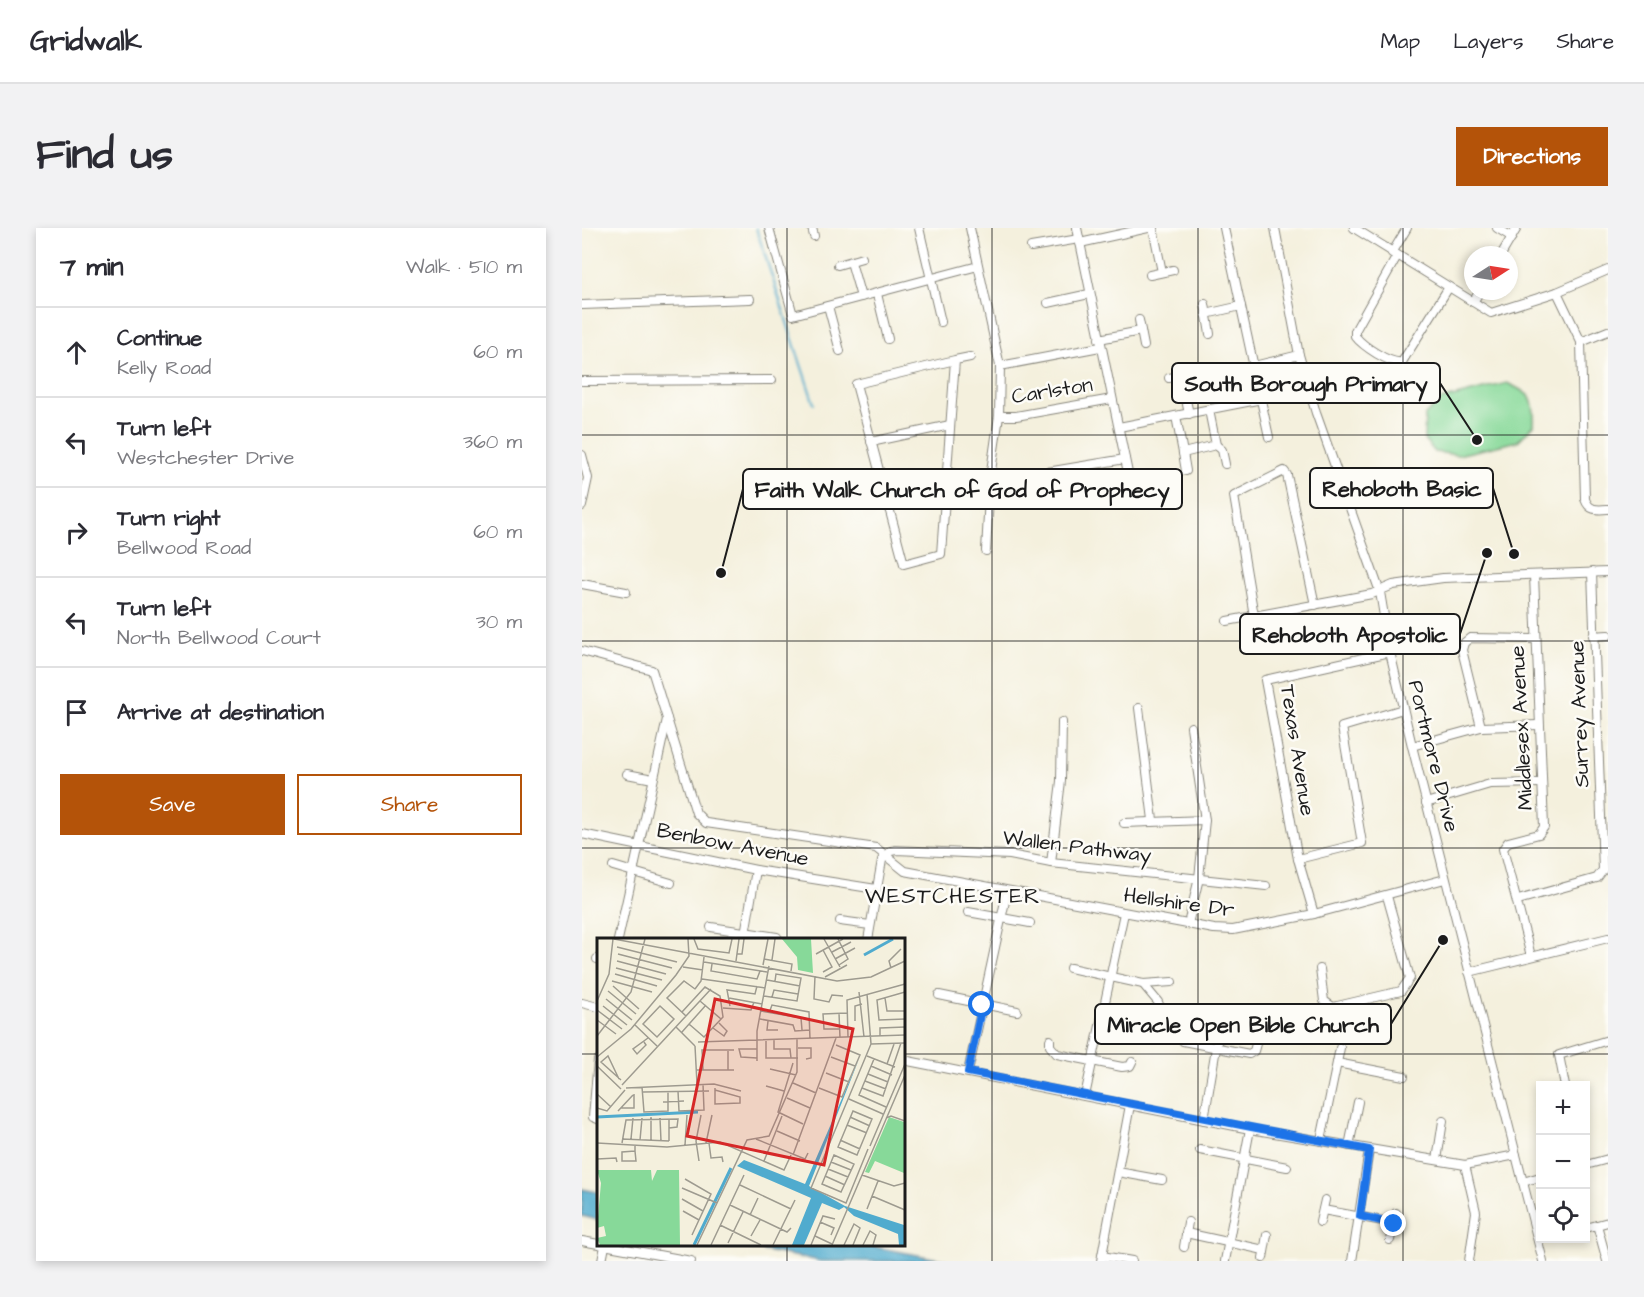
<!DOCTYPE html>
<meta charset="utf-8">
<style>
:root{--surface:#fff;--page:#f2f2f3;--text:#2b2b33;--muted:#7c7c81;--line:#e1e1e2;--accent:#b45309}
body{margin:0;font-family:"Architects Daughter",sans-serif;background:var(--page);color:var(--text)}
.controls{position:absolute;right:18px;bottom:18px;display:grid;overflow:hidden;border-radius:0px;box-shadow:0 3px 9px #0003}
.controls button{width:54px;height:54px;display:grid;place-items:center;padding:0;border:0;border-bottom:2px solid var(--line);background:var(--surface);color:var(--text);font:30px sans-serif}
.compass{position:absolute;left:882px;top:18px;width:54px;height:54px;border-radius:50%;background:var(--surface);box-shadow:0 3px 9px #0003;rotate:78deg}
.stop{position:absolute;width:18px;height:18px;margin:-14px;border:4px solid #1a73e8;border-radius:50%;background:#fff}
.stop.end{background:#1a73e8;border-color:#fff;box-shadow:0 2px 6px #0008}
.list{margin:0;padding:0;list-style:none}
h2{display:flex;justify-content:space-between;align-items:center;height:78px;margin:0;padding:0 24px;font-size:26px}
h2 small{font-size:20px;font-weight:400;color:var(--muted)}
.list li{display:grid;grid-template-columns:39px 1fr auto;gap:18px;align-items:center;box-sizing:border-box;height:90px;padding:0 24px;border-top:2px solid var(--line)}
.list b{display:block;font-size:22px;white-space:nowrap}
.list p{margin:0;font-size:20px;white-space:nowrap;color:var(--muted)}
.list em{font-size:20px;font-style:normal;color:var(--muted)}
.actions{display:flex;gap:12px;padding:18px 24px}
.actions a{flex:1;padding:14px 0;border:2px solid var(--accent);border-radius:0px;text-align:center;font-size:21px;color:var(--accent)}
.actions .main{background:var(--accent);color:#fff}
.icon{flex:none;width:33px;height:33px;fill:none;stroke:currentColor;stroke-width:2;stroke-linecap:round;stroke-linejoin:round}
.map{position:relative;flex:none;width:1026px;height:1033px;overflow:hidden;border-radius:0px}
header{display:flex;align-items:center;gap:36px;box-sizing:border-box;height:84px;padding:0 30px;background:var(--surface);border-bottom:2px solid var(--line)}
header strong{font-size:28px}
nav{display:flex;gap:33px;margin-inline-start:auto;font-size:21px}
.intro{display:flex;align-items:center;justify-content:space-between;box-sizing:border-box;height:144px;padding:0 36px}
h1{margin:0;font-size:42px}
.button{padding:15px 27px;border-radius:0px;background:var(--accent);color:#fff;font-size:21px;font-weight:700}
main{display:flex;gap:36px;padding:0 36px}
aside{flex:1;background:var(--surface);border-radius:0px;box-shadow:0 3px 9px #0003}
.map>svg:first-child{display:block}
</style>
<header>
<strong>Gridwalk</strong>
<nav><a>Map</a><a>Layers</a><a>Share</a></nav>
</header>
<div class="intro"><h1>Find us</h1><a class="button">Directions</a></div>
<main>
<aside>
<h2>7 min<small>Walk · 510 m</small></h2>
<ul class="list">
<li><svg class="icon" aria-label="ahead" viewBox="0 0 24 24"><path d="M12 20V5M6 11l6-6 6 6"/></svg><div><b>Continue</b><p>Kelly Road</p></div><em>60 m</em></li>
<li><svg class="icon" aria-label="left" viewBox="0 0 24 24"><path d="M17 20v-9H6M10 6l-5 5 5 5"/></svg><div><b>Turn left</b><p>Westchester Drive</p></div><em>360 m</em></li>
<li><svg class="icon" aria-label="right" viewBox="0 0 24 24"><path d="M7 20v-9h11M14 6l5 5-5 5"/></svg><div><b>Turn right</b><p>Bellwood Road</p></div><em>60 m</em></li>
<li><svg class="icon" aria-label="left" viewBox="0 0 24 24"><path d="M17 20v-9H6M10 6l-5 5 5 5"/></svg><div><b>Turn left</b><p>North Bellwood Court</p></div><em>30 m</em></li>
<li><svg class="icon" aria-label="arrive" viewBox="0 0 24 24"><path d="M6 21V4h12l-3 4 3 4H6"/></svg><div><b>Arrive at destination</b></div></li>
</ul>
<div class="actions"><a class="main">Save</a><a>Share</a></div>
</aside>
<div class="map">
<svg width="1026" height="1033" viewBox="0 0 1026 1033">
<rect width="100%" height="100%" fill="#fdfcf7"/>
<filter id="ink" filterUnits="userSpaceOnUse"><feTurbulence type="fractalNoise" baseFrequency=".0167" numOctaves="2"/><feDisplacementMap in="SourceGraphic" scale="12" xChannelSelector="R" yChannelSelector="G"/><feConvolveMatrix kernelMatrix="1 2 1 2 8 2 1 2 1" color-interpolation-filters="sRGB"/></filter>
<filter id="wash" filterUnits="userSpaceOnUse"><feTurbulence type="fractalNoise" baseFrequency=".008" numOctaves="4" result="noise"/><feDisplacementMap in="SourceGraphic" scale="24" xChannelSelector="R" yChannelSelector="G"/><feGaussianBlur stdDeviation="1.35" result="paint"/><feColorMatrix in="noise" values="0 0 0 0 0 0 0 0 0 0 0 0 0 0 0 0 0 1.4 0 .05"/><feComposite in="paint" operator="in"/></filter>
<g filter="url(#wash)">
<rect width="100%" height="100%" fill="#f4f0dd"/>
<path fill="#87d999" stroke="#527a5a" stroke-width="1.5" d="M925 155C950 166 953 170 952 197L936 213 876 227 853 224 842 211 843 187 859 172Z"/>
<g fill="#50abce" stroke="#366475" stroke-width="1.5">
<polygon points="0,961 16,964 16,992 0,988"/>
<polygon points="150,1017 283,1017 367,1033 239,1033"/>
</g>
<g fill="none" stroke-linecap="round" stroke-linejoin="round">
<polyline stroke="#50abce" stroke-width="2" points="174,0 232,176"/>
</g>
</g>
<g filter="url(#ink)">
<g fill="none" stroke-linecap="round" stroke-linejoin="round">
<defs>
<g id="minor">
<polyline points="187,0 211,87 396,38"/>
<polyline points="230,0 232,8"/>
<polyline points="337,0 359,94"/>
<polyline points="388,0 418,138 417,188 408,250 404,323"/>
<polyline points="495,0 546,245"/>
<polyline points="571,0 580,44"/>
<polyline points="642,0 687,209"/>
<polyline points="693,0 717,127 734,185 798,364 808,424 830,518 961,1033"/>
<polyline points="772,0 909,85 975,64 1026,42"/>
<polyline points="915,0 930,9"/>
<polyline points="498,15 566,0"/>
<polyline points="449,19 497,11"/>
<polyline points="810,25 825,0"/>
<polyline points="919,27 935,0"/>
<path d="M815 28 773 103V108C781 118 807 136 820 134L867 59"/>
<polyline points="269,34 279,69"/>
<polyline points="256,37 280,30"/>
<polyline points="568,47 591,42"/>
<path d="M975 64 999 114 1003 271C1007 283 1015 282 1026 281"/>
<polyline points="295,66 306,111"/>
<polyline points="891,74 898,63"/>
<polyline points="466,75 507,66"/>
<polyline points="623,76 628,106"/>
<polyline points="0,77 168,71"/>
<polyline points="246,78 258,123"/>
<polyline points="624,86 659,78"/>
<polyline points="557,92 562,118"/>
<polyline points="517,111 559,103"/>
<polyline points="999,114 1026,103"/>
<polyline points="373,132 359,326 322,336 274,156 373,132 388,129"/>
<polyline points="418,138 518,119"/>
<polyline points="672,138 717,127"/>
<polyline points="599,148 607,186"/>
<polyline points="587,150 613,145"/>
<polyline points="0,153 190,152"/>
<polyline points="417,188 434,188 530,171"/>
<polyline points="594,188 601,225 634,217 627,182"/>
<polyline points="537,199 680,171"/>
<polyline points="289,214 368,197"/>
<polyline points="634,217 640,222 643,236"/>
<polyline points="601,225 604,243"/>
<polyline points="0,227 6,250 0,278"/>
<polyline points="365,245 408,250"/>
<polyline points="465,271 459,245 543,231"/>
<polyline points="0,356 44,364"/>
<polyline points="672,388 652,268 702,243 705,247 733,377"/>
<polyline points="645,393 790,366 811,357 861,350 1026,344"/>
<polyline points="1011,408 1026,407"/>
<polyline points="0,423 70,442 114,585 124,595 294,620 323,643 632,701 651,702 732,686 863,651"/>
<polyline points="557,480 571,592"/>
<polyline points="899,499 880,422 882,415 888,410 953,411"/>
<polyline points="830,518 899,499 956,497"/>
<polyline points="45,546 71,551"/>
<polyline points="844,575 908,556 959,555"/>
<polyline points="542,595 623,592"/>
<polyline points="0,606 174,642 294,661"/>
<polyline points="716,631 780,615 760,499 821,481"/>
<polyline points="469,635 479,553 480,494"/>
<polyline points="31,638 89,655"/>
<polyline points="936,672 1015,650 1021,642 1010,344"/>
<polyline points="386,684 448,695"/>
<polyline points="732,686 716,631 683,452 808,424"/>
<polyline points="258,693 288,697"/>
<polyline points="606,696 617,650 623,592 609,499"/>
<polyline points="129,699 195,709"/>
<polyline points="36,712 85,491"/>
<polyline points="162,712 174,642"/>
<polyline points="286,712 300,632 309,623 314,622 428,627 469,635 684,658"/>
<polyline points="949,728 921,621 926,614 957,606 962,599 952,347"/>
<polyline points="15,731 16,731"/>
<polyline points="488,740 561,756 590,754"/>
<polyline points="738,741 742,773 751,779 819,763 828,750 805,668"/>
<polyline points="887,744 1026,710"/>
<polyline points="561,756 576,774 581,787"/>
<polyline points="357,767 435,783"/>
<polyline points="0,775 16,779"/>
<polyline points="468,812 468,818 475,826 540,839 548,838 550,834"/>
<polyline points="601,813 667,826 672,823 677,805"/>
<polyline points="16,832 11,889 16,891"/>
<polyline points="321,832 668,901 883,937 934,927"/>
<polyline points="755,835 822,848"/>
<polyline points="386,844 425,664"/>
<polyline points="983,858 977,827 1026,812"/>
<polyline points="503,868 542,685"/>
<polyline points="622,892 638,796"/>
<polyline points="739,912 758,820"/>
<polyline points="767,918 776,874"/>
<polyline points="618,922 705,939"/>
<polyline points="855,932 861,893"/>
<polyline points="883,937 894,984 887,1033"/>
<polyline points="1004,937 1026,931"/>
<polyline points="536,944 580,952"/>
<polyline points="941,954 958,949"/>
<polyline points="741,982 812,995"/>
<polyline points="738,994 743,972"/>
<polyline points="1015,997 1025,1033"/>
<polyline points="1004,1000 1026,994"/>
<polyline points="604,1005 682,1022"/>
<polyline points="808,1012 814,985"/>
<polyline points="0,1013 109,1033"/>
<polyline points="602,1019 606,994"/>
<polyline points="520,1028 550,1033"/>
<polyline points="681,1030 685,1007"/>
<polyline points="20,1033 23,1018"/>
<polyline points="519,1033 548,877"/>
<polyline points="643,1033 668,901"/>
<polyline points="770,1033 787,922"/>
</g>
</defs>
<use href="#minor" stroke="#88867c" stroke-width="10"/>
<use href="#minor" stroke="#fff" stroke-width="8"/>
</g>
</g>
<g fill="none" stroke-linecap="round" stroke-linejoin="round" filter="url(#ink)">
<polyline stroke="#1a73e8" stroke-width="8" points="400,777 386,844 787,922 778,988 812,996"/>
</g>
<path fill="none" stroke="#1c1c1c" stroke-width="1.5" stroke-opacity="0.55" d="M205 0V712M410 0V1033M616 0V1033M821 0V1033M0 207H1026M0 413H1026M0 620H1026M0 826H16M321 826H1026M205 1016V1033"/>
<g text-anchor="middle" stroke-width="5" stroke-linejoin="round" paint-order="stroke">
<g font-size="21" fill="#1c1c1c" stroke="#fdfcf7">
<text transform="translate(470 162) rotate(-9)" y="7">Carlston</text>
<text transform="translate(997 486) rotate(-92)" y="7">Surrey Avenue</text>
<text transform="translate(939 500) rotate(-93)" y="7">Middlesex Avenue</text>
<text transform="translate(716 522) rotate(81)" y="7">Texas Avenue</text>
<text transform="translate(852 528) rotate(76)" y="7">Portmore Drive</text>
<text transform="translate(151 616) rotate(11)" y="7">Benbow Avenue</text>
<text transform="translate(495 618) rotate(7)" y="7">Wallen Pathway</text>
<text transform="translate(597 674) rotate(8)" y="7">Hellshire Dr</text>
</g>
<g font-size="22" letter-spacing="1.5" fill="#1c1c1c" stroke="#fdfcf7">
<text x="371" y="675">WESTCHESTER</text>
</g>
</g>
<g transform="translate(15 710)">
<rect width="308" height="308" fill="#f4f0dd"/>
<path d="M185 1H214L216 35 201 32 200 19ZM292 179 307 184V235L278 223 272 235 268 234ZM0 232H54L55 243 60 232H82L83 307H3L0 300 9 298 7 288 0 290 4 245Z" fill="#87d999"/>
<path d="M262 121 212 248 248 268 307 287V307H302L301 296 257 278 247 269 242 272 225 265 207 307H195L214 260 140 228 147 222 208 246Z" fill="#50abce"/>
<path fill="none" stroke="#50abce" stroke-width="3" d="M267 17 296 1M0 179 101 174M97 307 134 230"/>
<path fill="none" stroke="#9e9b90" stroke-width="1.5" d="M17 1 240 43 274 39 308 23M97 1 101 11 132 15 135 1M227 1 243 29M241 1 251 21 242 27M20 9 80 24M235 14 254 4M21 16 75 30M140 16H145L147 1M219 16 246 1M167 21 195 26 194 33M238 21 258 10M175 22 178 1M20 23 69 36M139 23 142 1M107 24 170 34M115 26 114 33 160 41 163 33M166 27 171 1M86 29 106 32M19 30 65 42M294 30 292 23 304 11M226 34 235 29 226 12M18 36 60 48M218 38 217 61 232 64 235 57 246 58M228 39 250 27M105 41 168 50M170 42 203 48M15 43 55 54M16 48 42 71M98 51 104 43 107 19M11 53 39 76M262 54 267 99M308 54 280 62 282 82 308 81M270 56 274 106 214 250 249 265 271 211M167 58 200 63 204 40 179 36 178 43M175 59 177 52 201 56M132 60 165 66M288 60 290 73H308M9 61 35 82M0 63 12 36 16 1M103 63 124 81M6 68 30 87M63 68 77 81 60 99 46 86ZM133 68 130 52 158 56 160 48M126 70 154 72 157 64M0 72 25 91M164 73 204 80 205 92M85 74 108 49 123 58 126 79 107 99 92 86M172 75 175 67 212 74 213 101M242 75 243 100M89 78 70 60 87 43 98 51M163 81 196 87 198 93 213 92M0 82 19 96M171 83 170 92H181M258 83V68L265 66M38 87 60 108M79 89 98 108M116 90 127 98 130 93 122 85M242 91H227L226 76 250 75M85 94 109 67M0 98 34 54 48 1M283 98V90L308 89M251 99 250 62 308 46M177 102V111H193L194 120M169 103V120H201M47 104 49 107 40 116 36 111 51 100M101 104 308 97M274 106 308 105M98 108 100 146M201 110H214V120L209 121M270 118 298 129M0 119 34 91 79 37 92 18 91 1M234 119 258 128M160 120 144 119 142 111H160M277 121 262 157 289 169M160 123V93L172 28M196 125 181 174 206 186M290 126 297 106M0 128 24 151M274 128 295 137M173 131 199 137M100 132H137M106 132 105 112H137M131 132V113M229 135 252 144M271 136 291 144M22 141 11 118 4 124 24 142M268 143 289 151M196 145 219 155M25 147 114 51M169 148 187 153M45 149 47 174 71 173V154M29 150 117 146 144 153M118 150V166L143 165V159L118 152M222 150 245 159 263 117 239 107M265 150 286 158 304 105M81 153 82 173 107 172 106 146M46 154 112 153M0 156 14 169M190 160 213 170M252 161 286 176M66 164 87 163M0 170 10 173 28 152M24 170H37V156M21 173 36 157M256 173 275 181 260 217 241 209ZM54 179V203M253 179 273 188M63 180 64 203M289 180 294 178 308 183M72 181V203M250 187 270 195M180 193 203 203M25 201 72 203M34 201 36 180M159 201 208 221 211 215M43 202 45 180M243 202 263 211M0 205 70 209 123 204 187 232 194 217M25 205 29 182 81 181 80 189 72 190M109 205 115 177M112 205 114 220 125 219 126 224M38 207V213L39 223H25V214L38 213M88 207 90 177M273 208 308 126M196 217 239 100M237 217 257 226 244 254 225 246ZM0 221 19 220 20 224M102 223 99 203 104 177M167 223 185 178M234 224 254 232M231 231 251 239M265 237 297 248 308 245M228 238 248 247M88 241 114 256 95 297M143 247 194 271M85 250 120 265M275 258 308 272M85 261 106 273M133 267 190 294 194 290M270 271 281 243M86 273 102 282M153 277 161 260M223 284 237 290 234 297M123 287 164 307M154 298 163 282M218 298 235 306M131 305 146 274M100 307 150 202 172 198 200 134V101M114 307 147 237M176 307 198 262M214 307 226 278 238 281M235 307 308 137M247 307 257 286 263 290 256 307M266 307 273 293 279 297 276 307"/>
<path fill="#d62828" fill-opacity="0.15" stroke="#d62828" stroke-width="3" d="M118 61 256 91 227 227 90 198Z"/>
<rect width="308" height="308" fill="none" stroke="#1c1c1c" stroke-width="3"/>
</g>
<path fill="none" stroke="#1c1c1c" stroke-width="2" d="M895 212L858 155M932 326L911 260M139 345L161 261M905 325L878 406M861 712L809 796"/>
<g fill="#1c1c1c" stroke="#fdfcf7" stroke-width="2">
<circle cx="895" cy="212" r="6"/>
<circle cx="932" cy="326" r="6"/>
<circle cx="139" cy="345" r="6"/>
<circle cx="905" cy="325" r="6"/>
<circle cx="861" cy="712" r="6"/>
</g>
<g fill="#fdfcf7" stroke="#1c1c1c" stroke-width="2">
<rect x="590" y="135" width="268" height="40" rx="6"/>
<rect x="728" y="240" width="183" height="40" rx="6"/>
<rect x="161" y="241" width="439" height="40" rx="6"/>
<rect x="658" y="386" width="220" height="40" rx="6"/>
<rect x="513" y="776" width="296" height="40" rx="6"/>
</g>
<g font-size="22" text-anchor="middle" font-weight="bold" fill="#1c1c1c">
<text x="724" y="163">South Borough Primary</text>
<text x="820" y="268">Rehoboth Basic</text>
<text x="380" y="269">Faith Walk Church of God of Prophecy</text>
<text x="768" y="414">Rehoboth Apostolic</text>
<text x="661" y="804">Miracle Open Bible Church</text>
</g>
</svg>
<div class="controls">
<button>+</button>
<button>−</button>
<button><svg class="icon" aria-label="locate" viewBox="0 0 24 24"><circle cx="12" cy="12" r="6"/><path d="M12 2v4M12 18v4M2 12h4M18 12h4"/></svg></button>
</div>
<svg class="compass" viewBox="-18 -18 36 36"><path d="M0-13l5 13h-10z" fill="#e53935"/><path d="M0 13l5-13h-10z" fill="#7c7c81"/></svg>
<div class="stop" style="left:400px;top:777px"></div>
<div class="stop end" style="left:812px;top:996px"></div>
</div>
</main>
